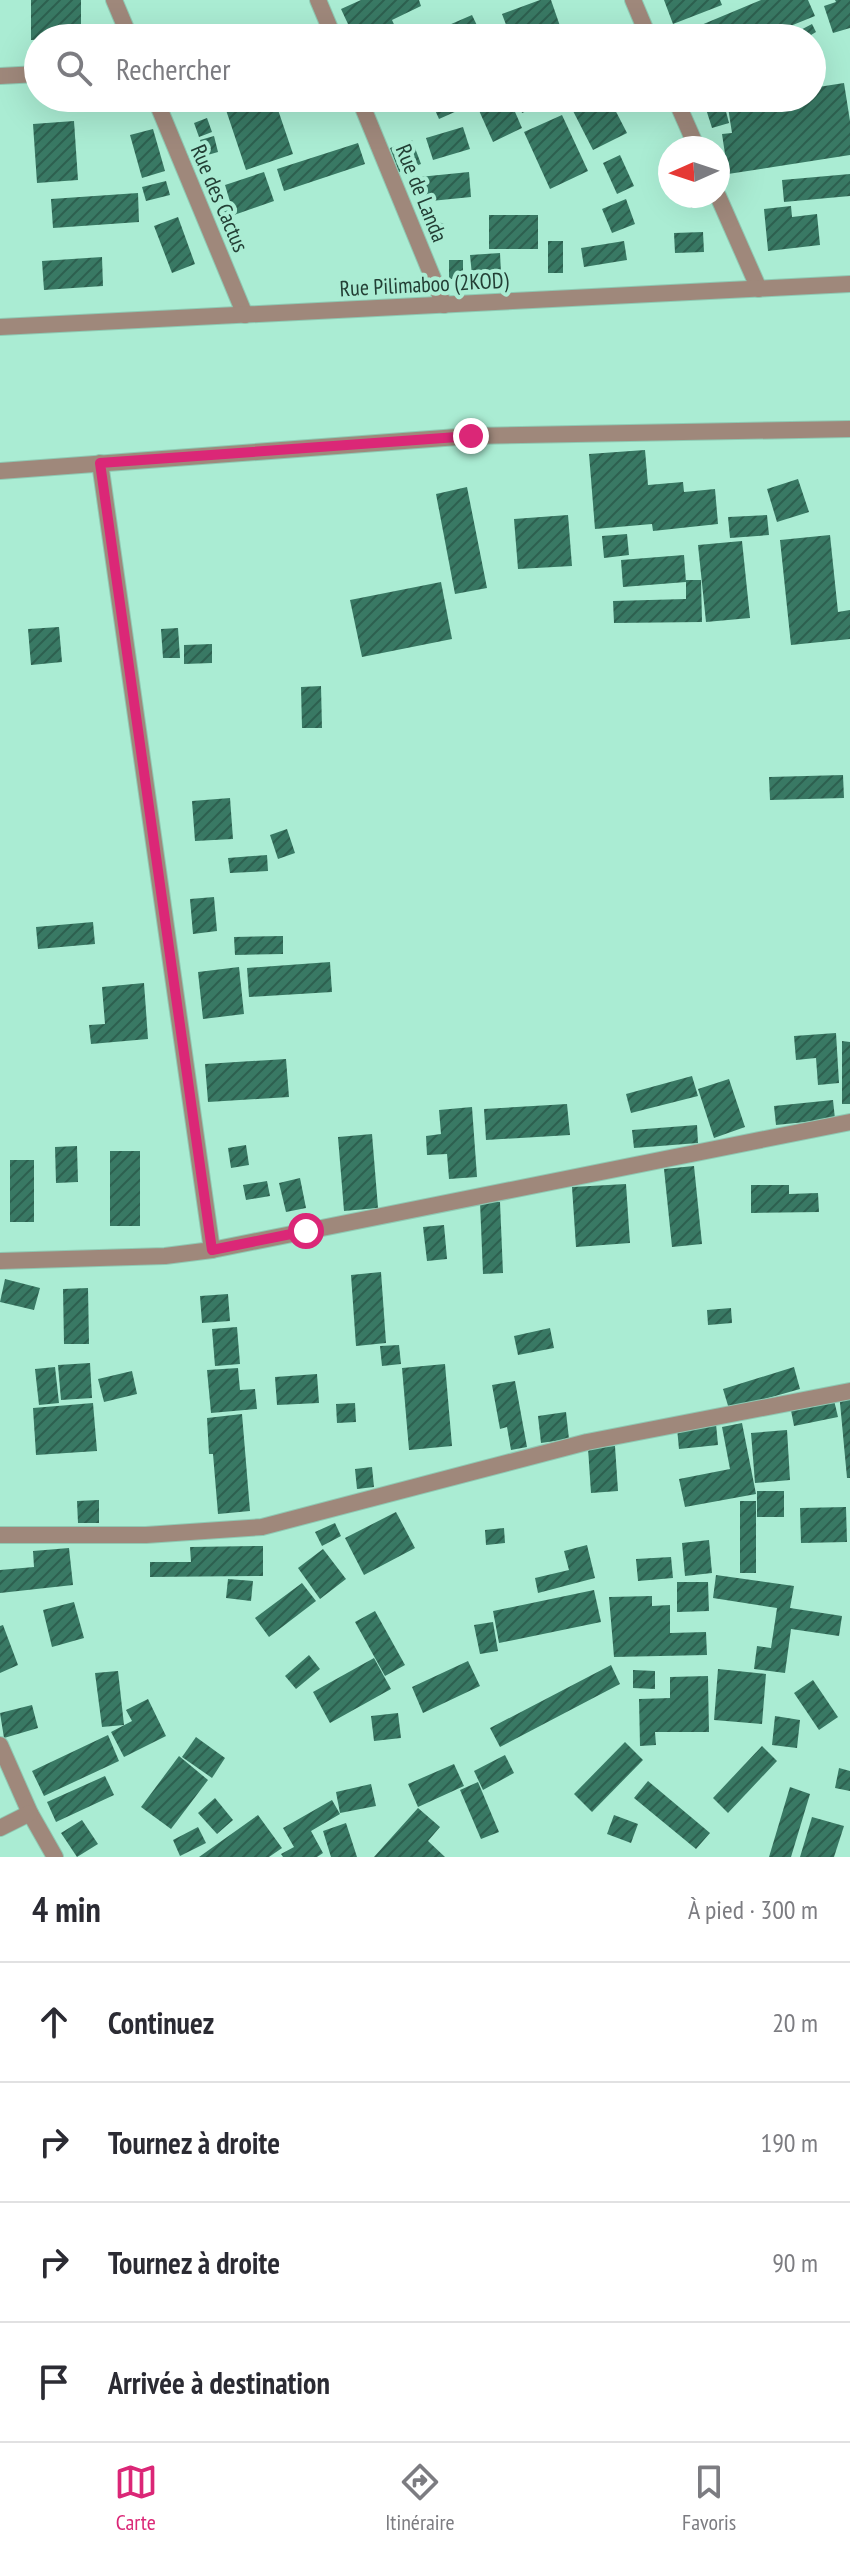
<!DOCTYPE html>
<html lang="fr">
<meta charset="utf-8">
<style>
:root{--surface:#fff;--page:#f7f7f7;--text:#2b2b33;--muted:#7c7c81;--line:#e1e1e2;--accent:#db2777}
body{margin:0;font-family:"PT Sans Narrow",sans-serif;background:var(--page);color:var(--text)}
.compass{position:absolute;left:658px;top:136px;width:72px;height:72px;border-radius:50%;background:var(--surface);box-shadow:0 8px 32px #0002;rotate:267deg}
.stop{position:absolute;width:24px;height:24px;margin:-18px;border:6px solid #db2777;border-radius:50%;background:#fff}
.stop.end{background:#db2777;border-color:#fff;box-shadow:0 2px 8px #0008}
.list{margin:0;padding:0;list-style:none}
h2{display:flex;justify-content:space-between;align-items:center;height:104px;margin:0;padding:0 32px;font-size:34px}
h2 small{font-size:26px;font-weight:400;color:var(--muted)}
.list li{display:grid;grid-template-columns:52px 1fr auto;gap:24px;align-items:center;box-sizing:border-box;height:120px;padding:0 32px;border-top:2px solid var(--line)}
.list b{display:block;font-size:30px;white-space:nowrap}
.list em{font-size:26px;font-style:normal;color:var(--muted)}
.icon{flex:none;width:44px;height:44px;fill:none;stroke:currentColor;stroke-width:2;stroke-linecap:round;stroke-linejoin:round}
.map{position:relative;flex:none;width:850px;height:1857px;overflow:hidden}
.search{position:absolute;background:var(--surface);box-shadow:0 8px 32px #0002;left:24px;right:24px;top:24px;height:88px;display:flex;align-items:center;gap:20px;box-sizing:border-box;padding:0 28px;border-radius:44px;color:var(--muted);font-size:30px}
.sheet{height:584px;background:var(--surface)}
nav{display:flex;justify-content:space-around;align-items:center;box-sizing:border-box;height:112px;border-top:2px solid var(--line);background:var(--surface);font-size:22px;color:var(--muted)}
nav a{display:grid;justify-items:center;gap:4px}
nav .on{color:var(--accent)}
.map>svg:first-child{display:block}
</style>
<div class="map">
<svg width="850" height="1857" viewBox="0 0 850 1857">
<defs>
<pattern id="building-hatch" width="6" height="6" patternUnits="userSpaceOnUse" patternTransform="scale(2)"><rect width="6" height="6" fill="#397964"/><path d="M-1 1l2-2M0 6l6-6M5 7l2-2" fill="none" stroke="#2d604f"/></pattern>
</defs>
<rect width="100%" height="100%" fill="#aaecd3"/>
<g fill="url(#building-hatch)">
<polygon points="31,0 81,0 81,38 31,40"/>
<polygon points="361,0 419,0 421,6 392,20 398,33 387,38 376,38 372,29 354,37 341,9"/>
<polygon points="540,0 551,0 560,26 528,38 511,38 502,14"/>
<polygon points="664,0 720,0 722,5 673,24"/>
<polygon points="761,0 808,0 815,16 761,38 684,38 682,33"/>
<polygon points="835,0 850,0 850,28 833,33 824,6 836,2"/>
<polygon points="472,15 483,38 446,38 442,28"/>
<polygon points="812,24 816,32 806,38 774,38 785,33 787,37"/>
<polygon points="844,83 850,121 850,155 728,174 722,134 732,133 727,101 746,98 812,98 812,88"/>
<polygon points="251,98 274,98 293,154 246,170 225,107"/>
<polygon points="438,98 486,98 439,119 431,101"/>
<polygon points="494,98 509,98 522,128 493,142 477,106"/>
<polygon points="517,98 536,98 539,106 522,113"/>
<polygon points="594,98 609,98 627,133 593,150 572,109"/>
<polygon points="617,98 659,98 661,104 647,110 643,99 622,108"/>
<polygon points="724,104 729,123 712,128 706,109"/>
<polygon points="562,115 588,171 550,189 524,132"/>
<polygon points="207,118 212,132 199,137 194,123"/>
<polygon points="74,121 78,180 37,183 33,124"/>
<polygon points="463,127 470,149 433,160 426,138"/>
<polygon points="153,129 165,171 142,178 130,135"/>
<polygon points="214,136 218,152 204,156 200,140"/>
<polygon points="412,140 421,164 399,172 390,148"/>
<polygon points="358,143 365,164 284,191 277,169"/>
<polygon points="620,155 634,186 617,194 603,163"/>
<polygon points="264,172 274,201 234,215 225,185"/>
<polygon points="469,172 471,197 421,202 419,177"/>
<polygon points="850,174 850,196 784,202 782,180"/>
<polygon points="166,181 170,195 146,201 142,187"/>
<polygon points="138,193 139,222 53,228 51,199"/>
<polygon points="686,196 710,196 712,200 691,208"/>
<polygon points="626,199 635,224 612,233 602,209"/>
<polygon points="791,206 792,217 817,214 820,245 768,251 764,209"/>
<polygon points="229,209 235,229 228,232 221,212"/>
<rect x="489" y="215" width="49" height="34"/>
<polygon points="178,217 195,264 172,273 154,226"/>
<polygon points="431,220 445,224 442,238 427,234"/>
<polygon points="703,232 704,252 675,253 674,233"/>
<rect x="548" y="241" width="15" height="32"/>
<polygon points="624,241 627,260 584,267 581,248"/>
<polygon points="500,253 501,273 472,275 470,255"/>
<polygon points="102,257 103,286 44,290 42,261"/>
<rect x="449" y="260" width="14" height="19"/>
<polygon points="645,450 648,485 683,482 684,492 715,489 718,524 653,531 652,524 595,529 589,454"/>
<polygon points="798,479 809,512 777,522 767,489"/>
<polygon points="467,487 487,588 455,594 436,494"/>
<polygon points="568,515 572,566 518,569 514,519"/>
<polygon points="767,515 769,535 730,538 728,517"/>
<polygon points="627,534 629,555 604,558 602,536"/>
<polygon points="830,535 838,612 850,610 850,639 791,645 780,540"/>
<polygon points="742,541 750,618 706,622 698,545"/>
<polygon points="684,555 686,582 623,587 621,560"/>
<polygon points="686,580 701,580 702,622 614,623 613,601 686,599"/>
<polygon points="441,582 452,639 362,657 350,600"/>
<polygon points="59,627 62,662 31,665 28,629"/>
<polygon points="178,628 180,658 163,658 161,629"/>
<polygon points="212,644 212,663 184,664 184,645"/>
<polygon points="321,686 322,728 302,728 301,687"/>
<polygon points="843,775 844,798 770,800 769,777"/>
<polygon points="230,798 233,839 195,841 192,801"/>
<polygon points="287,829 295,853 278,859 270,835"/>
<polygon points="267,855 268,871 230,873 228,858"/>
<polygon points="214,897 217,931 193,934 190,899"/>
<polygon points="93,922 95,944 38,949 36,927"/>
<polygon points="283,936 283,954 235,955 234,937"/>
<polygon points="330,962 332,992 249,997 247,968"/>
<polygon points="239,967 244,1014 203,1019 198,972"/>
<polygon points="144,983 148,1039 91,1044 89,1025 105,1024 102,987"/>
<polygon points="836,1033 839,1083 818,1085 816,1058 796,1060 794,1036"/>
<polygon points="842,1041 850,1042 850,1104 842,1104"/>
<polygon points="286,1059 289,1097 208,1102 205,1064"/>
<polygon points="692,1076 698,1096 631,1113 626,1094"/>
<polygon points="729,1079 745,1127 714,1138 698,1089"/>
<polygon points="833,1100 835,1119 776,1125 774,1106"/>
<polygon points="567,1104 570,1135 486,1140 484,1109"/>
<polygon points="472,1107 477,1177 449,1179 447,1154 427,1155 426,1136 441,1134 439,1110"/>
<polygon points="697,1125 698,1143 634,1148 632,1130"/>
<polygon points="372,1134 378,1208 344,1211 338,1137"/>
<polygon points="246,1145 249,1165 231,1168 228,1148"/>
<polygon points="77,1146 78,1182 56,1183 55,1147"/>
<rect x="110" y="1151" width="30" height="75"/>
<rect x="10" y="1160" width="24" height="62"/>
<polygon points="694,1166 702,1244 672,1247 664,1169"/>
<polygon points="300,1178 306,1208 286,1212 279,1183"/>
<polygon points="267,1181 270,1196 246,1200 243,1185"/>
<polygon points="626,1184 630,1243 576,1247 572,1187"/>
<polygon points="751,1185 789,1185 789,1194 818,1193 819,1212 751,1213"/>
<polygon points="480,1202 500,1202 503,1273 483,1274"/>
<polygon points="444,1225 447,1259 427,1261 423,1227"/>
<polygon points="381,1272 386,1343 356,1346 351,1275"/>
<polygon points="5,1279 40,1288 34,1310 0,1302"/>
<polygon points="88,1288 89,1344 64,1344 63,1289"/>
<polygon points="228,1294 230,1321 202,1323 200,1296"/>
<polygon points="731,1308 732,1323 708,1325 707,1310"/>
<polygon points="237,1327 240,1364 215,1366 212,1329"/>
<polygon points="550,1328 554,1348 518,1355 514,1336"/>
<polygon points="399,1345 401,1364 382,1366 380,1346"/>
<polygon points="90,1363 92,1398 61,1400 58,1365"/>
<polygon points="445,1364 452,1446 409,1450 402,1368"/>
<polygon points="55,1367 59,1403 39,1405 35,1369"/>
<polygon points="794,1367 800,1389 729,1409 723,1389"/>
<polygon points="238,1368 240,1390 255,1389 257,1409 211,1413 207,1370"/>
<polygon points="132,1371 137,1394 104,1402 98,1379"/>
<polygon points="317,1374 319,1403 277,1405 275,1377"/>
<polygon points="515,1381 527,1447 511,1450 507,1427 500,1429 492,1385"/>
<polygon points="850,1391 850,1478 847,1478 839,1392"/>
<polygon points="833,1396 838,1417 794,1426 790,1405"/>
<polygon points="93,1403 97,1451 36,1455 33,1408"/>
<polygon points="355,1403 356,1422 337,1423 336,1404"/>
<polygon points="566,1412 569,1439 541,1443 538,1416"/>
<polygon points="242,1414 250,1511 218,1514 213,1454 209,1454 207,1418"/>
<polygon points="742,1423 756,1494 685,1507 679,1479 730,1469 722,1427"/>
<polygon points="716,1424 718,1445 679,1449 677,1428"/>
<polygon points="787,1430 790,1480 755,1483 751,1433"/>
<polygon points="615,1446 618,1491 591,1493 588,1448"/>
<polygon points="372,1467 374,1487 357,1489 355,1469"/>
<rect x="757" y="1491" width="27" height="26"/>
<polygon points="99,1500 99,1523 78,1523 77,1501"/>
<rect x="740" y="1501" width="16" height="72"/>
<polygon points="846,1507 847,1542 801,1543 800,1508"/>
<polygon points="396,1512 415,1548 364,1575 345,1538"/>
<polygon points="335,1523 341,1536 322,1546 315,1532"/>
<polygon points="504,1528 505,1543 486,1545 485,1530"/>
<polygon points="709,1540 712,1573 685,1576 682,1543"/>
<polygon points="587,1545 595,1578 538,1593 535,1578 569,1570 564,1551"/>
<polygon points="263,1546 263,1576 150,1577 150,1562 191,1562 190,1547"/>
<polygon points="69,1548 73,1585 0,1593 0,1570 34,1567 33,1551"/>
<polygon points="323,1549 346,1579 320,1599 298,1568"/>
<polygon points="671,1557 673,1578 638,1581 636,1559"/>
<polygon points="716,1575 794,1586 790,1608 842,1616 839,1636 791,1629 785,1673 754,1669 757,1646 771,1648 777,1608 713,1598"/>
<polygon points="228,1579 253,1581 251,1601 226,1598"/>
<polygon points="677,1582 708,1582 709,1611 677,1612"/>
<polygon points="302,1583 316,1601 269,1637 255,1618"/>
<polygon points="594,1590 601,1622 499,1643 493,1611"/>
<polygon points="652,1596 652,1606 670,1605 670,1633 706,1632 707,1655 614,1657 609,1597"/>
<polygon points="74,1602 84,1638 52,1647 43,1610"/>
<polygon points="375,1611 405,1665 385,1676 355,1622"/>
<polygon points="493,1622 498,1651 480,1654 474,1625"/>
<polygon points="3,1625 18,1665 0,1673 0,1626"/>
<polygon points="309,1655 320,1669 296,1689 285,1676"/>
<polygon points="374,1658 391,1689 330,1723 313,1692"/>
<polygon points="468,1661 480,1686 423,1713 412,1687"/>
<polygon points="611,1665 620,1684 500,1747 490,1728"/>
<polygon points="718,1669 766,1674 762,1724 714,1720"/>
<polygon points="633,1670 655,1671 655,1689 633,1688"/>
<polygon points="118,1671 124,1725 102,1727 95,1673"/>
<polygon points="708,1676 709,1732 655,1732 656,1745 640,1746 639,1699 670,1698 670,1677"/>
<polygon points="813,1680 838,1717 819,1730 794,1693"/>
<polygon points="148,1699 166,1736 124,1757 111,1732 132,1721 126,1710"/>
<polygon points="32,1705 38,1728 4,1738 0,1713"/>
<polygon points="398,1713 401,1738 374,1741 371,1716"/>
<polygon points="775,1716 800,1720 797,1748 772,1745"/>
<polygon points="108,1735 119,1761 44,1796 32,1771"/>
<polygon points="196,1737 225,1758 212,1778 182,1757"/>
<polygon points="625,1742 643,1760 592,1812 574,1794"/>
<polygon points="762,1746 777,1761 728,1813 713,1798"/>
<polygon points="505,1755 514,1773 483,1790 474,1771"/>
<polygon points="179,1756 208,1780 171,1829 141,1807"/>
<polygon points="454,1764 464,1786 418,1807 408,1784"/>
<polygon points="839,1768 850,1771 850,1791 835,1788"/>
<polygon points="105,1776 114,1795 56,1822 47,1802"/>
<polygon points="648,1781 710,1833 696,1849 634,1798"/>
<polygon points="478,1782 499,1832 481,1839 460,1790"/>
<polygon points="371,1784 376,1806 340,1813 336,1792"/>
<polygon points="790,1787 810,1794 791,1857 769,1857"/>
<polygon points="215,1798 233,1820 217,1834 198,1813"/>
<polygon points="332,1800 340,1814 311,1831 323,1853 317,1857 283,1857 281,1854 294,1847 283,1828"/>
<polygon points="418,1808 440,1827 428,1841 445,1857 374,1857"/>
<polygon points="258,1815 282,1848 269,1857 199,1857"/>
<polygon points="614,1815 638,1824 631,1843 607,1834"/>
<polygon points="812,1817 844,1826 834,1857 800,1857"/>
<polygon points="82,1820 98,1844 77,1857 61,1833"/>
<polygon points="346,1823 357,1857 331,1857 323,1831"/>
<polygon points="198,1827 206,1843 180,1856 173,1840"/>
</g>
<g fill="none" stroke-linecap="round" stroke-linejoin="round">
<defs>
<g id="minor">
<polyline points="114,0 130,38"/>
<polyline points="318,0 334,38"/>
<polyline points="633,0 649,38"/>
<polyline points="0,76 38,74"/>
<polyline points="155,98 245,315"/>
<polyline points="359,98 444,305"/>
<polyline points="675,98 697,148"/>
<polyline points="718,196 759,289"/>
<polyline points="0,327 850,284"/>
<polyline points="0,471 471,436 850,429"/>
<polyline points="212,1250 850,1122"/>
<polyline points="0,1261 165,1256 212,1250 100,463"/>
<polyline points="0,1535 146,1535 262,1527 587,1442 850,1391"/>
<polyline points="0,1745 30,1813 55,1857"/>
<polyline points="0,1828 30,1813"/>
</g>
</defs>
<use href="#minor" stroke="#8fc9b3" stroke-width="18"/>
<use href="#minor" stroke="#9f887b" stroke-width="16"/>
</g>
<g fill="none" stroke-linecap="round" stroke-linejoin="round">
<polyline stroke="#db2777" stroke-width="10" points="306,1231 212,1250 100,463 471,436"/>
</g>
<g text-anchor="middle" stroke-width="8" stroke-linejoin="round" paint-order="stroke">
<g font-size="22" fill="#233f35" stroke="#aaecd3">
<text transform="translate(422 193) rotate(68)" y="8">Rue de Landa</text>
<text transform="translate(220 198) rotate(67)" y="8">Rue des Cactus</text>
<text transform="translate(424 284) rotate(-3)" y="8">Rue Pilimaboo (2KOD)</text>
</g>
</g>
</svg>
<svg class="compass" viewBox="-18 -18 36 36"><path d="M0-13l5 13h-10z" fill="#e53935"/><path d="M0 13l5-13h-10z" fill="#7c7c81"/></svg>
<div class="stop" style="left:306px;top:1231px"></div>
<div class="stop end" style="left:471px;top:436px"></div>
<div class="search"><svg class="icon" aria-label="search" viewBox="0 0 24 24"><circle cx="10" cy="10" r="6"/><path d="M15 15l6 6"/></svg>Rechercher</div>
</div>
<section class="sheet">
<h2>4 min<small>À pied · 300 m</small></h2>
<ul class="list">
<li><svg class="icon" aria-label="ahead" viewBox="0 0 24 24"><path d="M12 20V5M6 11l6-6 6 6"/></svg><div><b>Continuez</b></div><em>20 m</em></li>
<li><svg class="icon" aria-label="right" viewBox="0 0 24 24"><path d="M7 20v-9h11M14 6l5 5-5 5"/></svg><div><b>Tournez à droite</b></div><em>190 m</em></li>
<li><svg class="icon" aria-label="right" viewBox="0 0 24 24"><path d="M7 20v-9h11M14 6l5 5-5 5"/></svg><div><b>Tournez à droite</b></div><em>90 m</em></li>
<li><svg class="icon" aria-label="arrive" viewBox="0 0 24 24"><path d="M6 21V4h12l-3 4 3 4H6"/></svg><div><b>Arrivée à destination</b></div></li>
</ul>
</section>
<nav>
<a class="on"><svg class="icon" aria-label="map" viewBox="0 0 24 24"><path d="M3 6l6-2 6 2 6-2v14l-6 2-6-2-6 2zM9 4v14M15 6v14"/></svg>Carte</a>
<a><svg class="icon" aria-label="directions" viewBox="0 0 24 24"><path d="M12 3l9 9-9 9-9-9zM9 14v-3h6M13 9l2 2-2 2"/></svg>Itinéraire</a>
<a><svg class="icon" aria-label="saved" viewBox="0 0 24 24"><path d="M7 4h10v16l-5-4-5 4z"/></svg>Favoris</a>
</nav>
